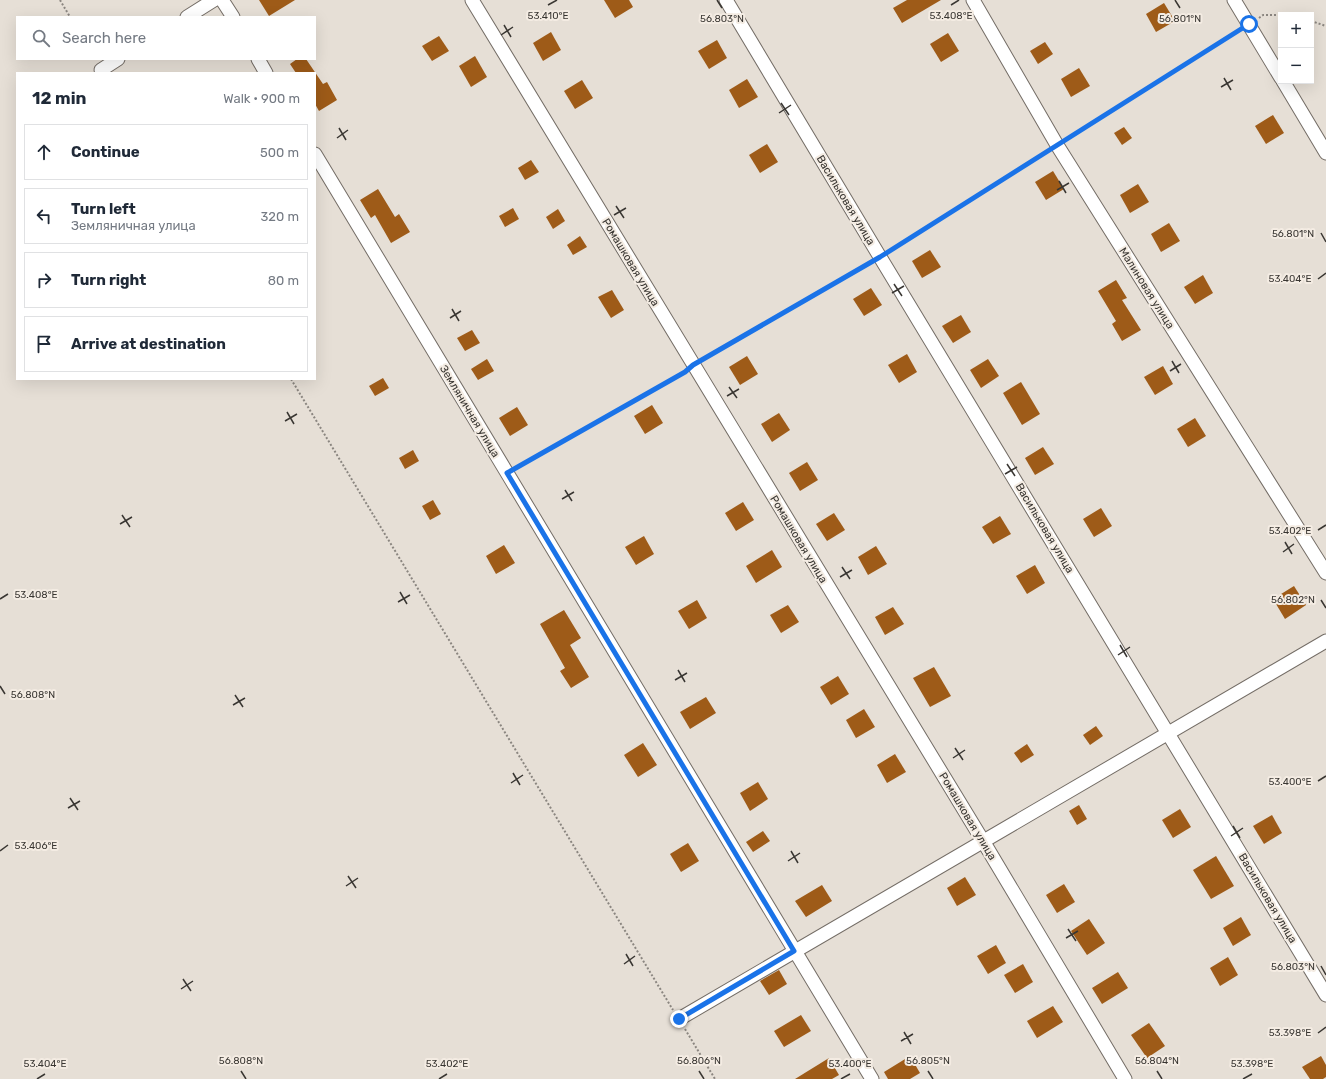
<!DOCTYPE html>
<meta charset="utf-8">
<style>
:root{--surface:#fff;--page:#f6f6f7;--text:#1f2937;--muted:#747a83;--line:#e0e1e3}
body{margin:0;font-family:Rubik,sans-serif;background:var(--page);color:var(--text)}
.controls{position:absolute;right:12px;top:12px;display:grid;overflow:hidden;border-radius:0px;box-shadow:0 4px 16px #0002}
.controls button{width:36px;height:36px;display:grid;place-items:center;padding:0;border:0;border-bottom:1px solid var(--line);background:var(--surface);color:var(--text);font:20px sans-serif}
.stop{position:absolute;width:12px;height:12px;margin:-9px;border:3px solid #1a73e8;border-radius:50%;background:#fff}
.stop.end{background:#1a73e8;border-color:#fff;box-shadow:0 1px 4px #0008}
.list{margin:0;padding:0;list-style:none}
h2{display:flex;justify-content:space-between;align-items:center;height:52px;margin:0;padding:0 16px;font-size:17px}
h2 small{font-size:13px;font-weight:400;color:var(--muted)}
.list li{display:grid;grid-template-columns:26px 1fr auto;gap:12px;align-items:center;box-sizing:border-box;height:56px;margin:0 8px 8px;padding:0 8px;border:1px solid var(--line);border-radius:0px}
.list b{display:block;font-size:15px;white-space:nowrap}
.list p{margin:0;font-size:13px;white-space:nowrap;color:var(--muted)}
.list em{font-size:13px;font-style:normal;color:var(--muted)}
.icon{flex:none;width:22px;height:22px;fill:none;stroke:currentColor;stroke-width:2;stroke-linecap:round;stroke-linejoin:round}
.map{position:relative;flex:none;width:1326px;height:1079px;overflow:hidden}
.search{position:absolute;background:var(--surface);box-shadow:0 4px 16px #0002;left:16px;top:16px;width:300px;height:44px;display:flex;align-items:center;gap:10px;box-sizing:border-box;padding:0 14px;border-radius:0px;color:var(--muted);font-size:15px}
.panel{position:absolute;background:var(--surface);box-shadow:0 4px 16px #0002;left:16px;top:72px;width:300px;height:308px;border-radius:0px}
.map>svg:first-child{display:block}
</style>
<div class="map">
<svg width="1326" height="1079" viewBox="0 0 1326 1079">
<rect width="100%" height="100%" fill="#e6dfd6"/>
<g fill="#9e5b18">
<polygon points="259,0 295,0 269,16"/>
<polygon points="604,0 629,0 633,7 615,18"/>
<polygon points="907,0 941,0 902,23 893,8"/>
<polygon points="1164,3 1175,21 1156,32 1146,14"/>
<polygon points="551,32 561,50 543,61 533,43"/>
<polygon points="948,33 959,51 941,62 930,44"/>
<polygon points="439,36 449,51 432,61 422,46"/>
<polygon points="717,40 727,58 709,69 698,51"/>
<polygon points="1045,42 1053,54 1038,64 1030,51"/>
<polygon points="475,56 487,77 471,87 459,66"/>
<polygon points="297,59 306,59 323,84 327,82 337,100 319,111 315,104 315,73 296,73 290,64"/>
<polygon points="1079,68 1090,86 1071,97 1061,79"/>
<polygon points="747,79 758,97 739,108 729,90"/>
<polygon points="582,80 593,98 575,109 564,91"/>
<polygon points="1273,115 1284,133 1266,144 1255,126"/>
<polygon points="1124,127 1132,138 1122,145 1114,133"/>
<polygon points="767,144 778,162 760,173 749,155"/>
<polygon points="531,160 539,172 525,180 518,168"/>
<polygon points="1053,171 1064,189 1046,200 1035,182"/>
<polygon points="1138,184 1149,202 1130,213 1120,195"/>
<polygon points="378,189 395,217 399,214 410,232 391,243 375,215 371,218 360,200"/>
<polygon points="513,208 519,219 505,227 499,216"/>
<polygon points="558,209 565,221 553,229 546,217"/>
<polygon points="1169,223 1180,241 1161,252 1151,234"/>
<polygon points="580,236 587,247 573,255 567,245"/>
<polygon points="930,250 941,267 922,278 912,261"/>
<polygon points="1203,275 1213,293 1195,304 1184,287"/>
<polygon points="1116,280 1127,298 1122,300 1141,330 1122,341 1112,324 1116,321 1098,291"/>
<polygon points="871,288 882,305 864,316 853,299"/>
<polygon points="612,290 624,310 611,318 598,297"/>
<polygon points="961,315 971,332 953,343 942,326"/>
<polygon points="472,330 480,343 465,351 457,338"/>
<polygon points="907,354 917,372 899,383 888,365"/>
<polygon points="747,356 758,374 740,385 729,367"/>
<polygon points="487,359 494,371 478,380 471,369"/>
<polygon points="988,359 999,376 981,388 970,370"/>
<polygon points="1163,366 1173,384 1155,395 1144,377"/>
<polygon points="383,378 389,388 375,396 369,386"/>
<polygon points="1021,382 1040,414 1022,425 1003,393"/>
<polygon points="652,405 663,423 645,434 634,416"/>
<polygon points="517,407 528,425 510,436 499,418"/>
<polygon points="779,413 790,430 772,442 761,424"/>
<polygon points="1195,418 1206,436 1188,447 1177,429"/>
<polygon points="1043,447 1054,464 1035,475 1025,458"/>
<polygon points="413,450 419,461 405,469 399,458"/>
<polygon points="807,462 818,480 800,491 789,473"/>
<polygon points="433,500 441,514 430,520 422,506"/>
<polygon points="743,502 754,520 736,531 725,513"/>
<polygon points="1101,508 1112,526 1094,537 1083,519"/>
<polygon points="834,513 845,530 827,541 816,524"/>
<polygon points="1000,516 1011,534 993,544 982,527"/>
<polygon points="644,536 654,554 636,565 625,547"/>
<polygon points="504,545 515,563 496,574 486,556"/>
<polygon points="876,546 887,564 868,575 858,557"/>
<polygon points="772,550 782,567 756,583 746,566"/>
<polygon points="1035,565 1045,583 1027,594 1016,576"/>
<polygon points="1294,586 1306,605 1285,619 1273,599"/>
<polygon points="697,600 707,618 689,629 678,611"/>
<polygon points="788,605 799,622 781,633 770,615"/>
<polygon points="893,607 904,624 885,635 875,617"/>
<polygon points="564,610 581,638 570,645 589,677 571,688 560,671 565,668 540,624"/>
<polygon points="934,667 951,696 930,707 913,678"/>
<polygon points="838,676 849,694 831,705 820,687"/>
<polygon points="706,697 716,713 690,729 680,712"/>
<polygon points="864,709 875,727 856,738 846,720"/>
<polygon points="1096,726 1103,736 1090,745 1083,735"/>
<polygon points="643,743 657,765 638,777 624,755"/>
<polygon points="1027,744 1034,755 1021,763 1014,753"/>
<polygon points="895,754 906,772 887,783 877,765"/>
<polygon points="758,782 768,799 750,811 740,793"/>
<polygon points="1079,805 1087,819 1077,825 1069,811"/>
<polygon points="1180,809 1191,827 1173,838 1162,820"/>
<polygon points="1272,815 1282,833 1264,844 1253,826"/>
<polygon points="763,831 770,841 753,852 746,842"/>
<polygon points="688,843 699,861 681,872 670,854"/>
<polygon points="1216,856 1234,886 1211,899 1193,870"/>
<polygon points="965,877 976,895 957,906 947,888"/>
<polygon points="1064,884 1075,902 1057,913 1046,895"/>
<polygon points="822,885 832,901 806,917 795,901"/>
<polygon points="1241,917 1251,935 1233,946 1223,928"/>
<polygon points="1089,919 1105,943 1087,955 1071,931"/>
<polygon points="996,945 1006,963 988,974 977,956"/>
<polygon points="1228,957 1238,975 1220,986 1210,968"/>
<polygon points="1023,964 1033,982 1015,993 1004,975"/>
<polygon points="779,970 787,984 769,995 760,981"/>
<polygon points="1118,972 1128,988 1102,1004 1092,988"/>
<polygon points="1053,1006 1063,1022 1037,1038 1027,1021"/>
<polygon points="801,1015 811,1031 784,1047 774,1031"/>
<polygon points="1149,1023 1165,1046 1147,1058 1131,1035"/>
<polygon points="910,1056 920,1073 910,1079 888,1079 884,1072"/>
<polygon points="1321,1056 1326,1065 1326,1077 1323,1079 1310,1079 1302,1067"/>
<polygon points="829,1058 839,1075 832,1079 795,1079"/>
</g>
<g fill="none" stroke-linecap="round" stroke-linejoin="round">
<defs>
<g id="minor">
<polyline points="222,0 233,17"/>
<polyline points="472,0 983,841 1125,1079"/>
<polyline points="726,0 880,257 1326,995"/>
<polyline points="973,0 1057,145 1326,573"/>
<polyline points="1234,0 1281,78"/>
<polyline points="187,17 214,0"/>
<polyline points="258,59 266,73"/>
<polyline points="101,70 118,59"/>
<polyline points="1283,81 1326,153"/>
<polyline points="315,154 872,1079"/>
<polyline points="679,1019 1326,641"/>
</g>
</defs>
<use href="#minor" stroke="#746d66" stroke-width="15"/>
<g stroke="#8b8680" stroke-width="2" stroke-dasharray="2 2" stroke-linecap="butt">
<polyline points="60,0 70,17"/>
<polyline points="1259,18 1263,15 1291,15"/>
<polyline points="1311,21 1326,26"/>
<polyline points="1067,139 1240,30"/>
<polyline points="890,251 1047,152"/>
<polyline points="703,359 871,262"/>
<polyline points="291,379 673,1010"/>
<polyline points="516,467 685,372"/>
<polyline points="685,1029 715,1079"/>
</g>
<use href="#minor" stroke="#fff" stroke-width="13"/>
</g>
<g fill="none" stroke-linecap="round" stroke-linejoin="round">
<polyline stroke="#1a73e8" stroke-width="5" points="679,1019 794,951 507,473 685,372 693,365 880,257 1249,24"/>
</g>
<path fill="none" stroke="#393632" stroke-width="1.5" d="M717 0 722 8M1175 0 1180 8M548 5 557 0M951 5 959 0M504 25 511 37M501 35 513 27M1224 78 1231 90M1221 87 1233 80M781 103 789 115M779 113 791 105M339 128 346 140M337 138 348 130M1059 181 1066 193M1057 190 1069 183M616 206 624 218M614 215 626 208M1321 233 1326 242M1318 279 1326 273M894 284 902 296M892 293 904 286M452 309 459 321M450 318 461 311M1172 361 1179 373M1170 371 1181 364M729 387 737 398M727 396 739 389M287 412 294 424M285 421 297 414M1007 464 1015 476M1005 474 1017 467M565 490 572 501M562 499 574 492M122 515 130 527M120 524 132 517M1318 530 1326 525M1285 542 1292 554M1283 552 1294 544M842 567 850 579M840 577 852 570M400 592 407 604M0 599 8 594M1321 600 1326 608M398 602 410 595M1120 645 1127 657M1118 655 1130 647M678 670 685 682M675 680 687 673M0 686 5 694M235 695 243 707M233 705 245 698M955 748 963 760M953 758 965 750M513 773 520 785M1318 781 1326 776M511 783 523 775M70 798 78 810M68 808 80 801M1233 826 1240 838M1231 836 1243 828M0 851 8 845M791 851 798 863M788 861 800 853M348 876 356 888M346 886 358 878M1068 929 1076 941M1066 938 1078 931M626 954 633 966M624 964 635 956M1321 966 1326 975M183 979 191 991M181 989 193 981M904 1032 911 1044M1318 1033 1326 1027M901 1041 913 1034M241 1071 246 1079M699 1071 704 1079M928 1071 933 1079M1157 1071 1162 1079M37 1079 45 1074M439 1079 447 1074M841 1079 850 1074M1243 1079 1252 1074"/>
<g text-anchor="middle" stroke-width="4" stroke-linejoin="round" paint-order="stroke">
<g font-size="11" fill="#393632" stroke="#f4ece3">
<text transform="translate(846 200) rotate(59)" y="4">Васильковая улица</text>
<text transform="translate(631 262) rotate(59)" y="4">Ромашковая улица</text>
<text transform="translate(1147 288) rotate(58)" y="4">Малиновая улица</text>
<text transform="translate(470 411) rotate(59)" y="4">Земляничная улица</text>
<text transform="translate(1045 528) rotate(59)" y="4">Васильковая улица</text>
<text transform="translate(799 539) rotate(59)" y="4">Ромашковая улица</text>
<text transform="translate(968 816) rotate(59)" y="4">Ромашковая улица</text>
<text transform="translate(1268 898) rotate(59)" y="4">Васильковая улица</text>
</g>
</g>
<g font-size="10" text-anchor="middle" fill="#393632" stroke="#f4ece3" stroke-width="4" stroke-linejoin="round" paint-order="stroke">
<text x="548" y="19">53.410°E</text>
<text x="951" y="19">53.408°E</text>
<text x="722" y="22">56.803°N</text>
<text x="1180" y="22">56.801°N</text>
<text x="1293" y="237">56.801°N</text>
<text x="1290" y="282">53.404°E</text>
<text x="1290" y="534">53.402°E</text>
<text x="36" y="598">53.408°E</text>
<text x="1293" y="603">56.802°N</text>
<text x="33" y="698">56.808°N</text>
<text x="1290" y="785">53.400°E</text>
<text x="36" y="849">53.406°E</text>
<text x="1293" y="970">56.803°N</text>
<text x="1290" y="1036">53.398°E</text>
<text x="241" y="1064">56.808°N</text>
<text x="699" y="1064">56.806°N</text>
<text x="928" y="1064">56.805°N</text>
<text x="1157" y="1064">56.804°N</text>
<text x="45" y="1067">53.404°E</text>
<text x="447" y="1067">53.402°E</text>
<text x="850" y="1067">53.400°E</text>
<text x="1252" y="1067">53.398°E</text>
</g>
</svg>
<div class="controls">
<button>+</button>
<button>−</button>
</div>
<div class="stop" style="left:1249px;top:24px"></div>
<div class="stop end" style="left:679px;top:1019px"></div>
<div class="search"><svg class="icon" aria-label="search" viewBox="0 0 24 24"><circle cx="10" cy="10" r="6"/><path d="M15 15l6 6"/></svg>Search here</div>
<section class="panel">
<h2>12 min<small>Walk · 900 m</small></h2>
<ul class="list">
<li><svg class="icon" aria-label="ahead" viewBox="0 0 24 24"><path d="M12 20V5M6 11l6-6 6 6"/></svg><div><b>Continue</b></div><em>500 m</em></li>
<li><svg class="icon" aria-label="left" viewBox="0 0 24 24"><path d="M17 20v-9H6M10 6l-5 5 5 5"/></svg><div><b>Turn left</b><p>Земляничная улица</p></div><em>320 m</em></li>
<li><svg class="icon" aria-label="right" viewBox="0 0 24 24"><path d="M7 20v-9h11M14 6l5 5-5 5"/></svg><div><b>Turn right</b></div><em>80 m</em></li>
<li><svg class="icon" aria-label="arrive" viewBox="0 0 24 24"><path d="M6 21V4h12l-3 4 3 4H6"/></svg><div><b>Arrive at destination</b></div></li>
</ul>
</section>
</div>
